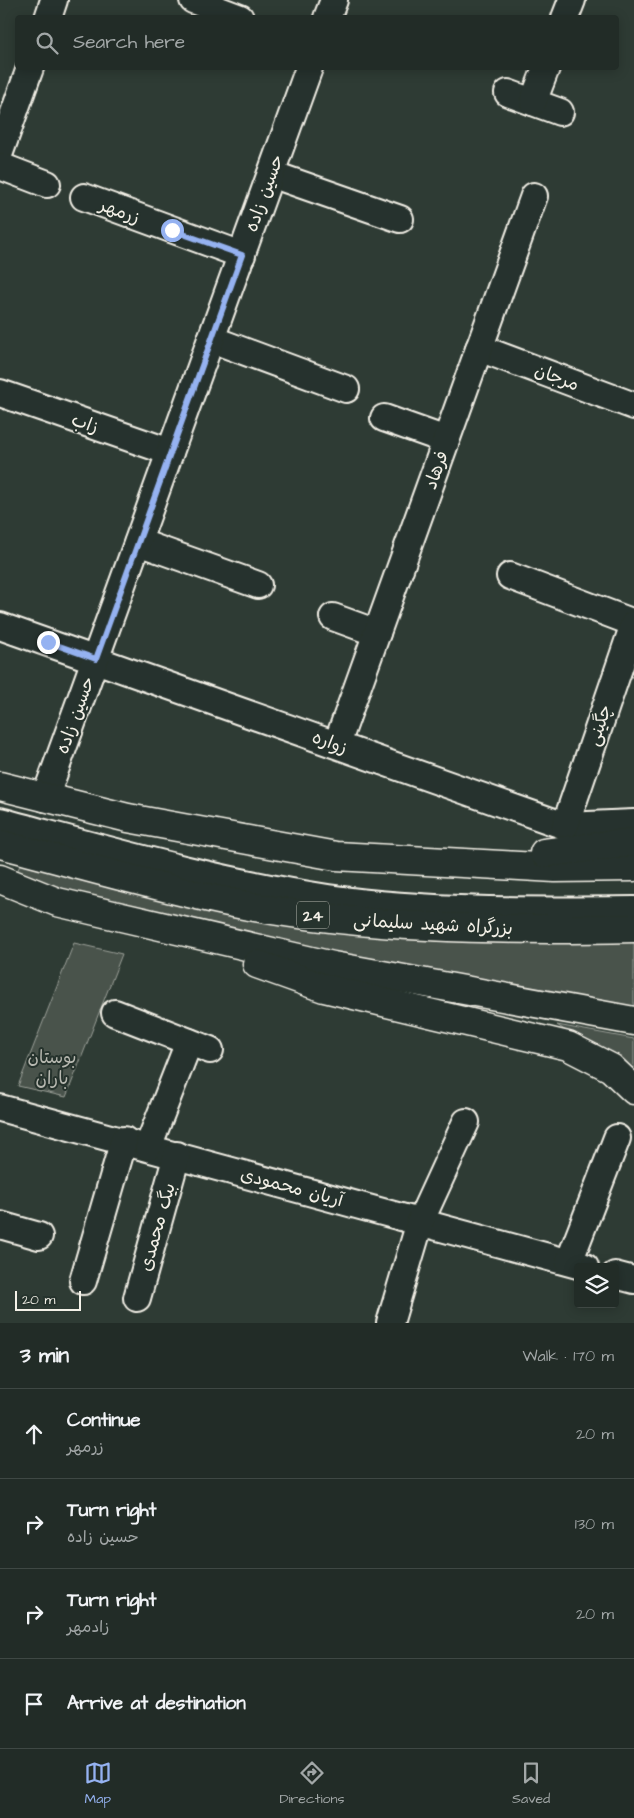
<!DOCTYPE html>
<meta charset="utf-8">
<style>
:root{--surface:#222c27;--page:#2e3833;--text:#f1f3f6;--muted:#a2a7a7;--line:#3f4844;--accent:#95b2f1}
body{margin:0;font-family:"Architects Daughter","Playpen Sans Arabic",sans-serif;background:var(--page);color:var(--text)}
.controls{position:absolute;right:15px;bottom:15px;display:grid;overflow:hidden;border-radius:5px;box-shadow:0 2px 12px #0003}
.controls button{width:45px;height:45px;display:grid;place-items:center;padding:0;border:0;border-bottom:1px solid var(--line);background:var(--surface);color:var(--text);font:25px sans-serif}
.scale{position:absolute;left:15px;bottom:12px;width:66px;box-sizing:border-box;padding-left:5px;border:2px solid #f4f1e8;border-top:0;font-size:14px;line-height:18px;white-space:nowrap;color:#f4f1e8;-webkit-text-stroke:4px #26332d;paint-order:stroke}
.stop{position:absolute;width:15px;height:15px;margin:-11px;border:4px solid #95b2f1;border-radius:50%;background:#fff}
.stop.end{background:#95b2f1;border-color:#fff;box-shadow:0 1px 5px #0008}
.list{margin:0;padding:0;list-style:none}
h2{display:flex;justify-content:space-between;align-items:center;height:65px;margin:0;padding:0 20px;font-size:21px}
h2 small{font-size:16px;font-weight:400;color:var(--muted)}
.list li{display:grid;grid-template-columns:32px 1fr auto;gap:15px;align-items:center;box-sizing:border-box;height:90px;padding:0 20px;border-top:1px solid var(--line)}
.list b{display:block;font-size:19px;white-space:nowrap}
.list p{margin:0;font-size:16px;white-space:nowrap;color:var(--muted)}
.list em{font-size:16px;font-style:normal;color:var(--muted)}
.icon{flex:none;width:28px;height:28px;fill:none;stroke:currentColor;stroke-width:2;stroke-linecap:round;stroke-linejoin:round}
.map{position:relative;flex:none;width:634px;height:1323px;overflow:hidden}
.search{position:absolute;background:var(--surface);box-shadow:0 2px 12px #0003;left:15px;right:15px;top:15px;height:55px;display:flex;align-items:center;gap:12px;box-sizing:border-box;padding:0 18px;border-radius:5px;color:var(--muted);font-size:19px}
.sheet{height:425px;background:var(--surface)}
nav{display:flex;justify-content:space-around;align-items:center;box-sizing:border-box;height:70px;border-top:1px solid var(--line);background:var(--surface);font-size:14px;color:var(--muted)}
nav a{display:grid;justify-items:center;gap:2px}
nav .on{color:var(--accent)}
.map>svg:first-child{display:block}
</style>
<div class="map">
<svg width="634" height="1323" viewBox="0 0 634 1323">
<rect width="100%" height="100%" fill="#2e3b34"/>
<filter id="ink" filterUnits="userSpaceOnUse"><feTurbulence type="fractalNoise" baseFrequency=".02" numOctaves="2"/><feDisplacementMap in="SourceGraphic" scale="10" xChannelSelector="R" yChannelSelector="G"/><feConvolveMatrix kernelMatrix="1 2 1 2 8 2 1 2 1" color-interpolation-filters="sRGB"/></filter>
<g filter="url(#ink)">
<g fill="#48524c" stroke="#9ea29a">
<path d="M21 863 634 940V1007C427 969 217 938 16 874Z"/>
<polygon points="74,943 122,954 66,1097 18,1086"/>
<polygon points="557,1025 634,1039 634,1076"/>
</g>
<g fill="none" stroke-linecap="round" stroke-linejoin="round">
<defs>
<g id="minor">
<polyline points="193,0 240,18"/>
<polyline points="48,18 54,0"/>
<polyline points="327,18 334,0"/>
<polyline points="565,18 572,0"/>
<polyline points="508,93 560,112"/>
<polyline points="533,102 546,68"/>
<polyline points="0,152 30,68"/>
<polyline points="0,166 47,184"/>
<polyline points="271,174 400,219"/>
<polyline points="84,197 242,255"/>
<polyline points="211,339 346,389"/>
<polyline points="479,348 634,406"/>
<polyline points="0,393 170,452"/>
<polyline points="384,418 446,440"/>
<polyline points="138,542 258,585"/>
<polyline points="510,576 634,623"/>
<polyline points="333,617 377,633"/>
<polyline points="0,626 565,826 634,823"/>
<polyline points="337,744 534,196"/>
<polyline points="45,798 309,68"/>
<path d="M0 821C109 850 216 881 328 898 429 912 532 911 634 910"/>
<polyline points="565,826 634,624"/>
<polyline points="115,1013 210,1050"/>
<polyline points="0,1108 585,1267"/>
<polyline points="148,1147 189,1042"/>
<polyline points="0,1225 39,1236"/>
<polyline points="569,1262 617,1138"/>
<polyline points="615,1275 634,1280"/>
<polyline points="83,1281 124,1140"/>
<polyline points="137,1298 177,1155"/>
<polyline points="390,1323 420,1222 466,1122"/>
</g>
<g id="highway">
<polyline points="0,786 128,818 336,856 555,868 634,867"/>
<path d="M0 844C74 863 149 885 224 901 358 929 497 931 634 928"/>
<polyline points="544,853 634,842"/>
<polyline points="0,879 57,902 333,966 634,1021"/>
<polyline points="257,964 324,988 568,1046 611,1068 634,1090"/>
</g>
</defs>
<use href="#minor" stroke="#f4f1e8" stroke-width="30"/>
<use href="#highway" stroke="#f4f1e8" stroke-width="31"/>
<use href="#minor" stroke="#26332d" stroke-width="26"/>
<use href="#highway" stroke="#26332d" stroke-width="28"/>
</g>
</g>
<g fill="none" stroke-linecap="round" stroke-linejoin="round" filter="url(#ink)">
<polyline stroke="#95b2f1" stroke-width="6" points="48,642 96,659 242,255 172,230"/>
</g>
<g text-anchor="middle" stroke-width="4" stroke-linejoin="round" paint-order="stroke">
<rect fill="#26332d" stroke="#b6b8b0" stroke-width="1" x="297" y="901.5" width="32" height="27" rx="4"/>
<g font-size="16" font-weight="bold" fill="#f4f1e8">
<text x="313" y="921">24</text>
</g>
<g font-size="18" fill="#f4f1e8" stroke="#26332d">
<text transform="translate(264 193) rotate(-70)" y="6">حسین زاده</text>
<text transform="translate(120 211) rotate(20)" y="6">زرمهر</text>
<text transform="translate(557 377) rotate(21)" y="6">مرجان</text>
<text transform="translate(85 423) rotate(19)" y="6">زاب</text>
<text transform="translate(436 470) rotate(-70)" y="6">فرهاد</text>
<text transform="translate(75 715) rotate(-70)" y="6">حسین زاده</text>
<text transform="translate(599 725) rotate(-71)" y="6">چگینی</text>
<text transform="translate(330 742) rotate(20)" y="6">زواره</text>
<text transform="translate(433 924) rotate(3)" y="6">بزرگراه شهید سلیمانی</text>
<text transform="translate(292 1187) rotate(15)" y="6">آریان محمودی</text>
<text transform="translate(157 1227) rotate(-74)" y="6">بیگ محمدی</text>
</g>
<g font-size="18" fill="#b8b9b1" stroke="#26332d">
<text x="52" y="1063">بوستان<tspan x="52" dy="21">باران</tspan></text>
</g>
</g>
</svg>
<div class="controls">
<button><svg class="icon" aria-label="layers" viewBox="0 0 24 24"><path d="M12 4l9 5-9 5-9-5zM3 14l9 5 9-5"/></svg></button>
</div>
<div class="scale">20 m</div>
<div class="stop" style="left:172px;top:230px"></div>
<div class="stop end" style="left:48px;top:642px"></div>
<div class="search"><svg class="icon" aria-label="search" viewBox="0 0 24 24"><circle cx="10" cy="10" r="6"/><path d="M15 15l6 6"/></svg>Search here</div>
</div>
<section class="sheet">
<h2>3 min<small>Walk · 170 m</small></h2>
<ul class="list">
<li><svg class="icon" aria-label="ahead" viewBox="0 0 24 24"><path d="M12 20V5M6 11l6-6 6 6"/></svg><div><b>Continue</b><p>زرمهر</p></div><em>20 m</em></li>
<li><svg class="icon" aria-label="right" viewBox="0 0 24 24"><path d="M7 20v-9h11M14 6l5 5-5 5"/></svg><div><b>Turn right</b><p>حسین زاده</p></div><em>130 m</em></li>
<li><svg class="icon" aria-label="right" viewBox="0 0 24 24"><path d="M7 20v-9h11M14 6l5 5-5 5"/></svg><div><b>Turn right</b><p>زادمهر</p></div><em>20 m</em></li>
<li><svg class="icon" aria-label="arrive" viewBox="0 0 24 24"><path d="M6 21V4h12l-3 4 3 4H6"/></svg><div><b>Arrive at destination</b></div></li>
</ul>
</section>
<nav>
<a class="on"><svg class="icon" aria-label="map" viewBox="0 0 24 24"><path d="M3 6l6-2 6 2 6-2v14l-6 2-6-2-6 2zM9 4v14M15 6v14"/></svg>Map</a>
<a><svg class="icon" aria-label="directions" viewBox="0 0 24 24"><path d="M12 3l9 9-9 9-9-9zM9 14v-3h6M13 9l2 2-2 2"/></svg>Directions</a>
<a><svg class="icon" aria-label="saved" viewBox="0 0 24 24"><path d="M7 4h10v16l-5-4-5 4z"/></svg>Saved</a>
</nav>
